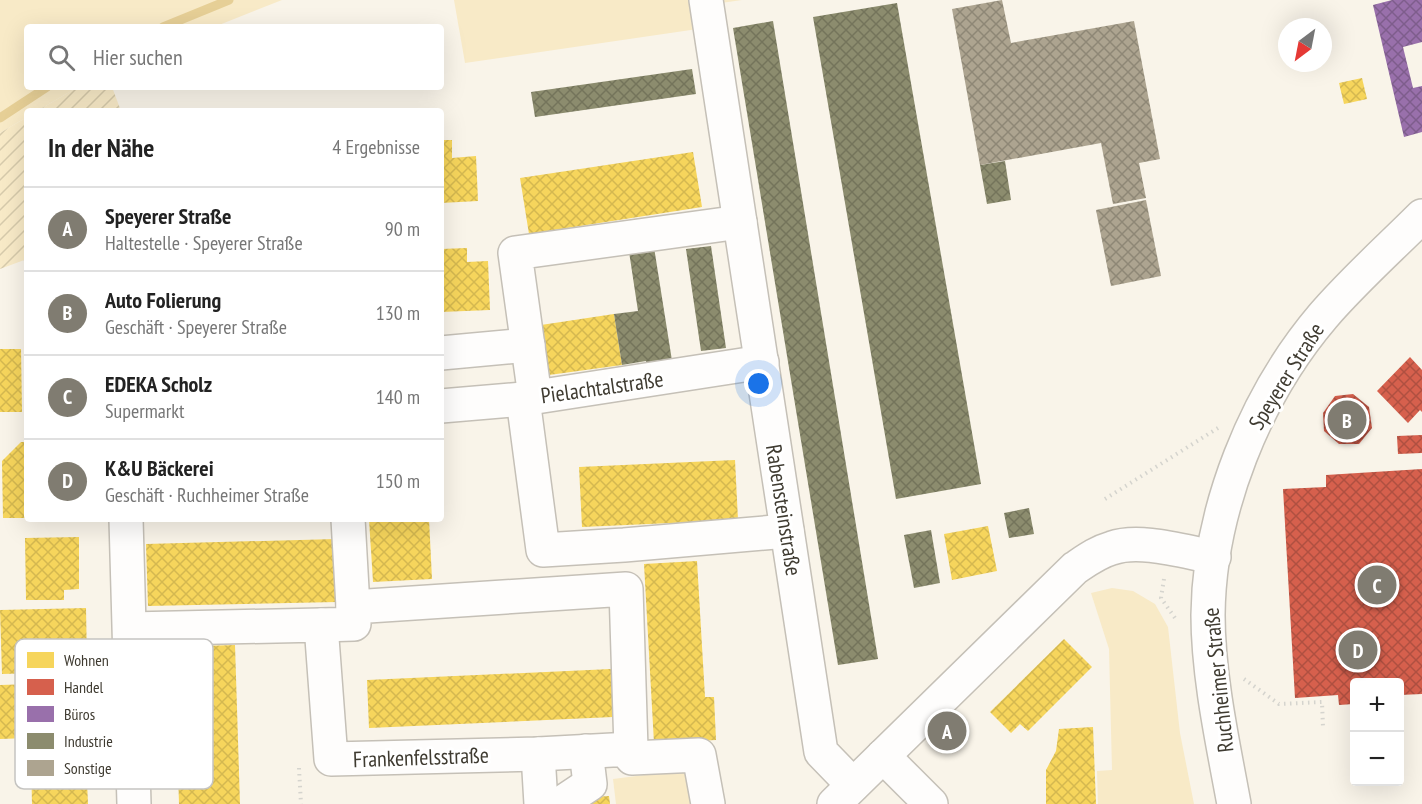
<!DOCTYPE html>
<html lang="de">
<meta charset="utf-8">
<style>
:root{--surface:#fff;--page:#f6f6f6;--text:#222;--muted:#767676;--line:#e0e0e0;--accent:#807c71}
body{margin:0;font-family:"PT Sans Narrow",sans-serif;background:var(--page);color:var(--text)}
.controls{position:absolute;right:18px;bottom:18px;display:grid;overflow:hidden;border-radius:6px;box-shadow:0 6px 24px #0002}
.controls button{width:54px;height:54px;display:grid;place-items:center;padding:0;border:0;border-bottom:2px solid var(--line);background:var(--surface);color:var(--text);font:30px sans-serif}
.compass{position:absolute;left:1278px;top:18px;width:54px;height:54px;border-radius:50%;background:var(--surface);box-shadow:0 6px 24px #0002;rotate:212deg}
.you{position:absolute;left:759px;top:384px;width:21px;height:21px;margin:-15px;border:4px solid #fff;border-radius:50%;background:#1a73e8;box-shadow:0 0 0 9px #1a73e833}
.badge{display:grid;place-items:center;width:39px;height:39px;border-radius:50%;background:var(--accent);color:#fff;font-size:20px;font-weight:700}
.pin{position:absolute;translate:-50% -50%;border:3px solid #fff;box-shadow:0 2px 6px #0006}
.list{margin:0;padding:0;list-style:none}
h2{display:flex;justify-content:space-between;align-items:center;height:78px;margin:0;padding:0 24px;font-size:26px}
h2 small{font-size:20px;font-weight:400;color:var(--muted)}
.list li{display:grid;grid-template-columns:39px 1fr auto;gap:18px;align-items:center;box-sizing:border-box;height:84px;padding:0 24px;border-top:2px solid var(--line)}
.list b{display:block;font-size:22px;white-space:nowrap}
.list p{margin:0;font-size:20px;white-space:nowrap;color:var(--muted)}
.list em{font-size:20px;font-style:normal;color:var(--muted)}
.icon{flex:none;width:33px;height:33px;fill:none;stroke:currentColor;stroke-width:2;stroke-linecap:round;stroke-linejoin:round}
.map{position:relative;flex:none;width:1422px;height:804px;overflow:hidden}
.search{position:absolute;background:var(--surface);box-shadow:0 6px 24px #0002;left:24px;top:24px;width:420px;height:66px;display:flex;align-items:center;gap:15px;box-sizing:border-box;padding:0 21px;border-radius:6px;color:var(--muted);font-size:22px}
.panel{position:absolute;background:var(--surface);box-shadow:0 6px 24px #0002;left:24px;top:108px;width:420px;height:414px;border-radius:6px}
.map>svg:first-child{display:block}
</style>
<div class="map">
<svg width="1422" height="804" viewBox="0 0 1422 804">
<defs>
<pattern id="garden-furrows" width="10" height="10" patternUnits="userSpaceOnUse" patternTransform="scale(1.5)"><rect width="10" height="10" fill="#f8eac7"/><path d="M-1 1l2-2M0 10L10 0M9 11l2-2" fill="none" stroke="#d6caab"/></pattern>
<pattern id="homes-cross-hatch" width="8" height="8" patternUnits="userSpaceOnUse" patternTransform="scale(1.5)"><rect width="8" height="8" fill="#f6d55c"/><path d="M0 0l8 8M0 8l8-8" fill="none" stroke="#d4b850"/></pattern>
<pattern id="shops-cross-hatch" width="8" height="8" patternUnits="userSpaceOnUse" patternTransform="scale(1.5)"><rect width="8" height="8" fill="#d6604d"/><path d="M0 0l8 8M0 8l8-8" fill="none" stroke="#af5041"/></pattern>
<pattern id="offices-cross-hatch" width="8" height="8" patternUnits="userSpaceOnUse" patternTransform="scale(1.5)"><rect width="8" height="8" fill="#9970ab"/><path d="M0 0l8 8M0 8l8-8" fill="none" stroke="#7e5d8c"/></pattern>
<pattern id="industry-cross-hatch" width="8" height="8" patternUnits="userSpaceOnUse" patternTransform="scale(1.5)"><rect width="8" height="8" fill="#8c8c6e"/><path d="M0 0l8 8M0 8l8-8" fill="none" stroke="#74745b"/></pattern>
<pattern id="building-cross-hatch" width="8" height="8" patternUnits="userSpaceOnUse" patternTransform="scale(1.5)"><rect width="8" height="8" fill="#ada490"/><path d="M0 0l8 8M0 8l8-8" fill="none" stroke="#8e8776"/></pattern>
</defs>
<rect width="100%" height="100%" fill="#f9f4e9"/>
<g fill="#f8eac7">
<polygon points="0,0 282,0 214,27 27,27 27,87 78,87 37,111 27,111 27,117 0,133"/>
<polygon points="454,0 742,0 721,3 725,25 465,63"/>
<polygon points="1112,588 1133,591 1155,604 1168,627 1180,733 1194,804 1098,804 1097,771 1112,770 1109,649 1091,593"/>
<polygon points="691,769 696,804 616,804 613,779"/>
</g>
<g fill="url(#garden-furrows)">
<polygon points="78,87 112,87 121,111 37,111"/>
<polygon points="27,117 27,259 0,269 0,133"/>
</g>
<g fill="url(#homes-cross-hatch)">
<polygon points="1362,78 1367,99 1344,104 1339,83"/>
<polygon points="441,140 452,140 452,158 476,156 478,201 441,203"/>
<polygon points="693,152 702,207 529,234 520,178"/>
<polygon points="467,248 467,262 488,261 490,310 441,312 441,249"/>
<polygon points="614,314 622,365 549,375 541,325"/>
<polygon points="0,349 21,349 22,412 0,412"/>
<polygon points="21,442 27,442 27,518 3,518 2,461"/>
<polygon points="735,460 738,520 582,527 579,467"/>
<polygon points="369,519 429,519 432,579 373,582"/>
<polygon points="988,526 997,571 952,580 944,534"/>
<polygon points="79,537 79,589 64,590 64,600 26,600 25,538"/>
<polygon points="336,539 337,602 148,606 146,544"/>
<polygon points="697,561 705,697 714,697 716,740 654,743 644,564"/>
<polygon points="86,608 87,661 37,662 37,673 2,674 0,610"/>
<polygon points="1064,639 1092,667 1028,731 1020,724 1011,733 990,712"/>
<polygon points="235,645 240,804 179,804 176,701 170,701 168,647"/>
<polygon points="611,669 613,717 369,728 367,680"/>
<polygon points="69,679 81,679 89,687 89,699 86,703 86,736 0,739 0,685 65,683"/>
<polygon points="1093,727 1096,804 1046,804 1046,770 1056,751 1059,729"/>
<polygon points="86,757 88,804 32,804 31,758"/>
<polygon points="609,796 610,804 582,804 581,798"/>
</g>
<g fill="url(#shops-cross-hatch)">
<polygon points="1410,357 1422,370 1422,412 1420,410 1408,423 1377,391"/>
<polygon points="1353,394 1369,407 1372,428 1359,444 1339,444 1324,431 1323,413 1335,396"/>
<polygon points="1422,435 1422,453 1398,454 1397,436"/>
<polygon points="1422,469 1422,694 1400,695 1400,682 1354,682 1354,704 1339,705 1338,695 1295,698 1283,489 1326,487 1326,475"/>
</g>
<polygon fill="url(#offices-cross-hatch)" points="1392,0 1422,0 1422,42 1403,47 1413,88 1422,86 1422,132 1404,137 1373,5"/>
<g fill="url(#industry-cross-hatch)">
<polygon points="897,3 981,484 896,499 813,17"/>
<polygon points="773,21 878,659 838,665 733,28"/>
<polygon points="692,69 696,94 535,117 531,92"/>
<polygon points="1005,161 1011,200 987,204 980,165"/>
<polygon points="653,241 673,367 648,370 646,361 622,365 614,314 638,311 628,245"/>
<polygon points="711,246 726,348 701,351 686,249"/>
<polygon points="1029,508 1034,534 1009,538 1004,513"/>
<polygon points="931,530 940,583 914,588 904,535"/>
</g>
<g fill="none" stroke-linecap="round" stroke-linejoin="round">
<g stroke="#e6cf96" stroke-width="9">
<polyline points="163,27 229,0"/>
<polyline points="0,118 47,87"/>
</g>
</g>
<g fill="url(#building-cross-hatch)">
<polygon points="1002,0 1011,43 1134,21 1160,159 1139,163 1146,198 1113,204 1101,143 980,165 952,9"/>
<polygon points="1146,200 1161,276 1111,286 1096,210"/>
</g>
<g fill="none" stroke-linecap="round" stroke-linejoin="round">
<defs>
<g id="minor">
<polyline points="706,0 821,752 853,785"/>
<polyline points="441,353 528,345"/>
<polyline points="535,397 515,253 740,222"/>
<polyline points="523,399 543,550 624,545 787,531"/>
<polyline points="441,406 523,399 762,362"/>
<polyline points="126,519 134,804"/>
<polyline points="348,519 353,607"/>
<polyline points="321,625 354,624 353,607 626,589 631,749"/>
<polyline points="130,629 321,625 331,759 538,754 631,749 632,758 699,755 708,804"/>
<polyline points="538,754 541,804"/>
<polyline points="883,756 931,804"/>
<polyline points="560,804 590,784 586,751"/>
<path d="M834 804 1075 568C1087 560 1098 552 1112 548 1140 538 1185 552 1214 557"/>
<path d="M1234 804C1223 744 1208 676 1208 615 1209 510 1255 396 1323 316 1353 281 1389 249 1422 216"/>
</g>
</defs>
<use href="#minor" stroke="#c5c0b7" stroke-width="36"/>
<g stroke="#d5d4ce" stroke-width="4" stroke-dasharray="1.5 4.5" stroke-linecap="butt">
<polyline points="1105,499 1218,428"/>
<polyline points="1164,579 1161,598 1175,618"/>
<polyline points="1244,679 1279,704 1322,702 1323,727"/>
<polyline points="299,768 301,804"/>
</g>
<use href="#minor" stroke="#fefdfc" stroke-width="33"/>
</g>
<g text-anchor="middle" stroke-width="6" stroke-linejoin="round" paint-order="stroke">
<g font-size="22" fill="#3f3b31" stroke="#fff">
<text transform="translate(1286 376) rotate(-58)" y="8">Speyerer Straße</text>
<text transform="translate(602 387) rotate(-8)" y="8">Pielachtalstraße</text>
<text transform="translate(784 510) rotate(81)" y="8">Rabensteinstraße</text>
<text transform="translate(1218 680) rotate(-96)" y="8">Ruchheimer Straße</text>
<text transform="translate(421 757) rotate(-2)" y="8">Frankenfelsstraße</text>
</g>
</g>
<rect x="15" y="639" width="198" height="150" rx="9" fill="#fff" stroke="#c5c4c1" stroke-width="1.5"/>
<rect x="27" y="652" width="27" height="16" fill="#f6d55c"/>
<rect x="27" y="679" width="27" height="16" fill="#d6604d"/>
<rect x="27" y="706" width="27" height="16" fill="#9970ab"/>
<rect x="27" y="733" width="27" height="16" fill="#8c8c6e"/>
<rect x="27" y="760" width="27" height="16" fill="#ada490"/>
<g font-size="16" fill="#3f3b31">
<text x="64" y="666">Wohnen</text>
<text x="64" y="693">Handel</text>
<text x="64" y="720">Büros</text>
<text x="64" y="747">Industrie</text>
<text x="64" y="774">Sonstige</text>
</g>
</svg>
<div class="controls">
<button>+</button>
<button>−</button>
</div>
<svg class="compass" viewBox="-18 -18 36 36"><path d="M0-13l5 13h-10z" fill="#e53935"/><path d="M0 13l5-13h-10z" fill="#767676"/></svg>
<div class="you"></div>
<div class="pin badge" style="left:947px;top:731px">A</div>
<div class="pin badge" style="left:1347px;top:420px">B</div>
<div class="pin badge" style="left:1377px;top:585px">C</div>
<div class="pin badge" style="left:1358px;top:650px">D</div>
<div class="search"><svg class="icon" aria-label="search" viewBox="0 0 24 24"><circle cx="10" cy="10" r="6"/><path d="M15 15l6 6"/></svg>Hier suchen</div>
<section class="panel">
<h2>In der Nähe<small>4 Ergebnisse</small></h2>
<ul class="list">
<li><span class="badge">A</span><div><b>Speyerer Straße</b><p>Haltestelle · Speyerer Straße</p></div><em>90 m</em></li>
<li><span class="badge">B</span><div><b>Auto Folierung</b><p>Geschäft · Speyerer Straße</p></div><em>130 m</em></li>
<li><span class="badge">C</span><div><b>EDEKA Scholz</b><p>Supermarkt</p></div><em>140 m</em></li>
<li><span class="badge">D</span><div><b>K&amp;U Bäckerei</b><p>Geschäft · Ruchheimer Straße</p></div><em>150 m</em></li>
</ul>
</section>
</div>
